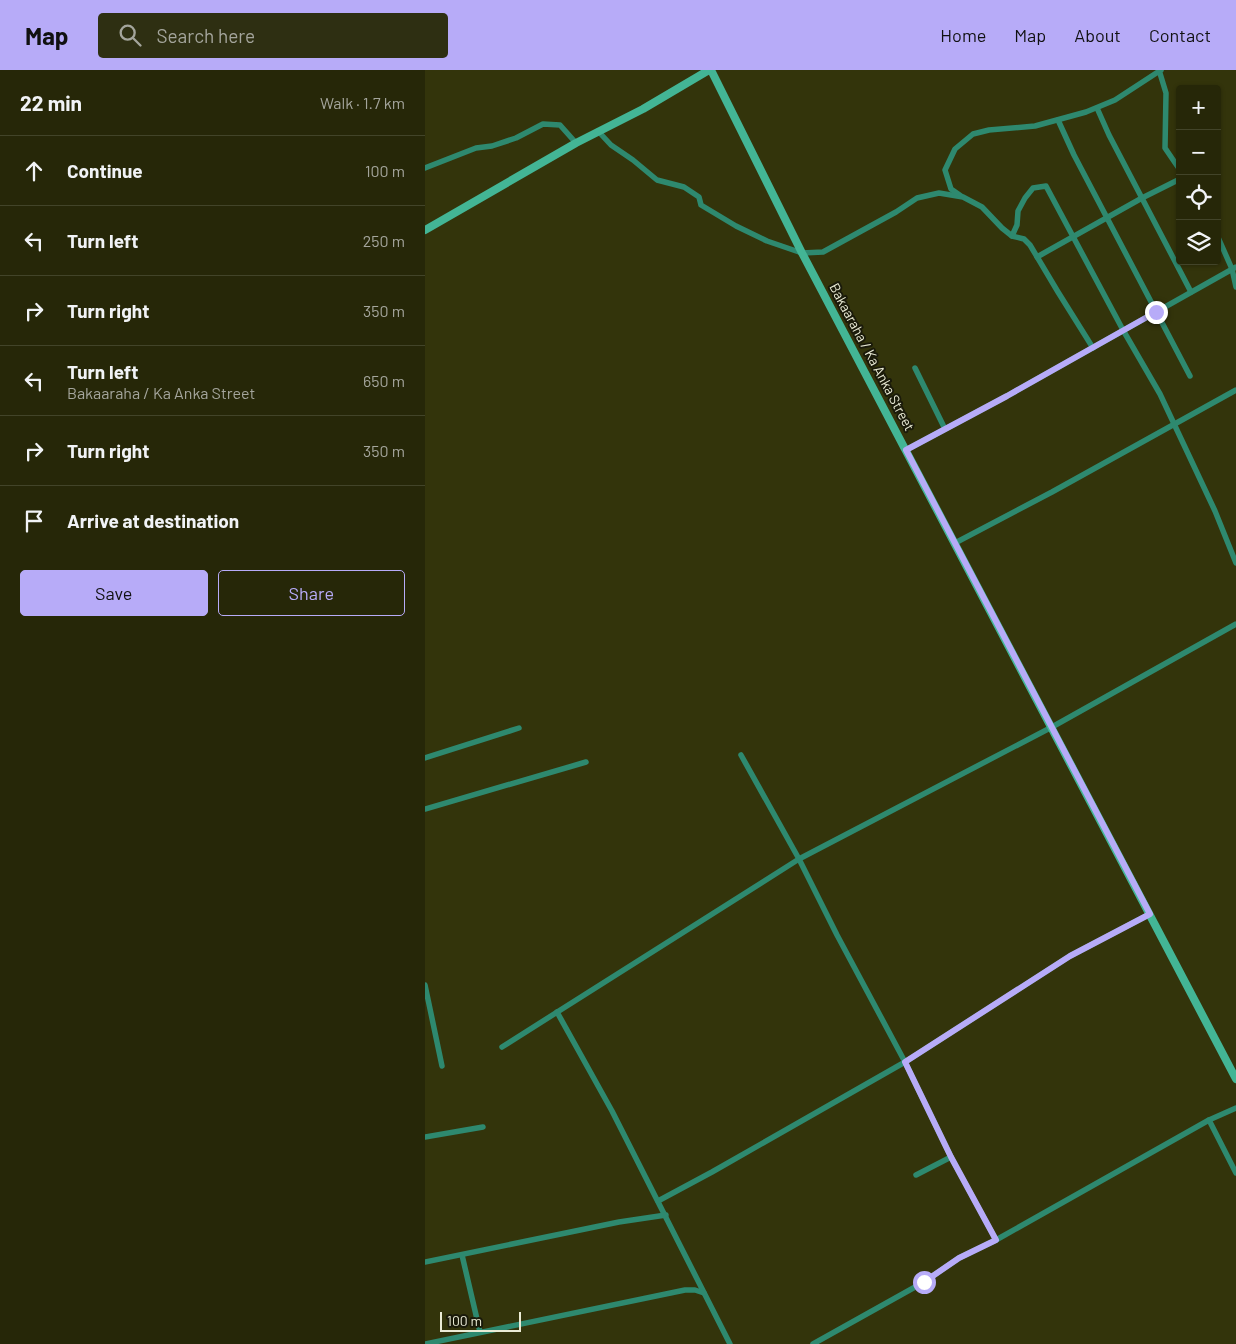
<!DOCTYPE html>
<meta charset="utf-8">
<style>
:root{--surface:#262708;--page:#2e2f12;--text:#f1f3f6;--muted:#a4a59c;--line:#424429;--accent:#b7abf8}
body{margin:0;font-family:Barlow,sans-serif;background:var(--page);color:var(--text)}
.controls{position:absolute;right:15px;top:15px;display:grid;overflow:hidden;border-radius:5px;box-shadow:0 1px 4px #0004}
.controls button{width:45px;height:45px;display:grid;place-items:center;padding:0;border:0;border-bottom:1px solid var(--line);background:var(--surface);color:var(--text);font:25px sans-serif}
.scale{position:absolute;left:15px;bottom:12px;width:81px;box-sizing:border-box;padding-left:5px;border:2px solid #eaebd5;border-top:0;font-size:14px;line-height:18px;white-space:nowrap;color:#eaebd5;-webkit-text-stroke:4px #1a1a0a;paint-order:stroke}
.stop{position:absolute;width:15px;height:15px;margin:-11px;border:4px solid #b7abf8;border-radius:50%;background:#fff}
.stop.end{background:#b7abf8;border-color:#fff;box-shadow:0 1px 5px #0008}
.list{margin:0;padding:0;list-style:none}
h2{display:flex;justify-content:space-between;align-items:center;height:65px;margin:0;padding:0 20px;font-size:21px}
h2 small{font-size:16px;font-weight:400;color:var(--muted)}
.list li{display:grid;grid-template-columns:32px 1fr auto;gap:15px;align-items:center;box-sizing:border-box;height:70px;padding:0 20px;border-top:1px solid var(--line)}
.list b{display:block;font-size:19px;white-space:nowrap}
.list p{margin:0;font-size:16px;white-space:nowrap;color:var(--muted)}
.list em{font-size:16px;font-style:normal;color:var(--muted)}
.actions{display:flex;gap:10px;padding:15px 20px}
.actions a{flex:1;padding:11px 0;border:1px solid var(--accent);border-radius:5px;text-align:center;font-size:18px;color:var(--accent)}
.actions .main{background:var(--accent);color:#111}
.icon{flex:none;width:28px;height:28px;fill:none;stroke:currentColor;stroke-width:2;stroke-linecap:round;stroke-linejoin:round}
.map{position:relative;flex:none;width:811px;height:1274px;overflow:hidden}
header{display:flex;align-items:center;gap:30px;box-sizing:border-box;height:70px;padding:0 25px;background:var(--accent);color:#111}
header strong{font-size:24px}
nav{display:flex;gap:28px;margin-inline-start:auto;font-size:18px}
.search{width:350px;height:45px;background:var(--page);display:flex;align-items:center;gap:12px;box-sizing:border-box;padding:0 18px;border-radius:5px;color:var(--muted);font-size:19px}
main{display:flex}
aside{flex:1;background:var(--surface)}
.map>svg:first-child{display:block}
</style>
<header>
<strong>Map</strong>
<div class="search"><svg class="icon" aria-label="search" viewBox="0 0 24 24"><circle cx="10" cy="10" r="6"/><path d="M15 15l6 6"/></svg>Search here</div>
<nav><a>Home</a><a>Map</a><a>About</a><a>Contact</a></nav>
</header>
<main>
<aside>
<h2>22 min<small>Walk · 1.7 km</small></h2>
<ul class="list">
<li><svg class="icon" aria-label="ahead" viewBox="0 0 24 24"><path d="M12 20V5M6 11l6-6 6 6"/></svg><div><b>Continue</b></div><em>100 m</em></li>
<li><svg class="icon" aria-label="left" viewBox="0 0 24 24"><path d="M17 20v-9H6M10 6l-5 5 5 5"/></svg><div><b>Turn left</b></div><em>250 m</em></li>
<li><svg class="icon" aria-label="right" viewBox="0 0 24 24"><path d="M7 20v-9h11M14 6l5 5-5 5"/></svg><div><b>Turn right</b></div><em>350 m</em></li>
<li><svg class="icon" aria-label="left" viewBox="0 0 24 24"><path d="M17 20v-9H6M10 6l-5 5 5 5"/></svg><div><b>Turn left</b><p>Bakaaraha / Ka Anka Street</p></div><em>650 m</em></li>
<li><svg class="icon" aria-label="right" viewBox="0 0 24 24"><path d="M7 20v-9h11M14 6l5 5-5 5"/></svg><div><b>Turn right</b></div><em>350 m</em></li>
<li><svg class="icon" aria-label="arrive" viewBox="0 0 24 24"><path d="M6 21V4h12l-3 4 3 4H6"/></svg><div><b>Arrive at destination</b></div></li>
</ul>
<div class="actions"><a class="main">Save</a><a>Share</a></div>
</aside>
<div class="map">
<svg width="811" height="1274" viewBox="0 0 811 1274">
<rect width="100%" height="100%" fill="#33340b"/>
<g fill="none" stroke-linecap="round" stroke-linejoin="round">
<g stroke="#2e896f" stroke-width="5.5">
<polyline points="734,0 741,23 740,78 755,100"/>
<polyline points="672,38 684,65 766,222"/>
<polyline points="633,50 649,85 765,306"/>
<polyline points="173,61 186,75 208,90 232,110 259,117 274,127 276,135 311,156 342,171 377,183 398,182 471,142 492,128 514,123 538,127 557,137 577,158 587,166 599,169 605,175 633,222 668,278"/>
<polyline points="0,98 51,78 67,76 91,68 118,54 135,55 151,73"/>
<polyline points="536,126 526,119 520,100 530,79 548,64 564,60 610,56 661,42 690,30 736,0"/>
<polyline points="792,165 807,199 811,217"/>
<polyline points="587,166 592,155 593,141 600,128 608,118 621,116 698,260 735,324 790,441 811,493"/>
<polyline points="612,187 717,128 755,109"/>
<polyline points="490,298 520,359"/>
<polyline points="481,380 582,326 811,197"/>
<polyline points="530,473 627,422 811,320"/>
<polyline points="0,688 94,658"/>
<polyline points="0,739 161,692"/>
<polyline points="0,915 17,996"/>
<polyline points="132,942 187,1041 305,1274"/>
<polyline points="77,977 374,789 627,657 811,554"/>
<polyline points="784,1050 811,1103"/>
<polyline points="0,1067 58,1057"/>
<polyline points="491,1105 526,1087"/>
<polyline points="233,1131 287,1102 480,992 412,865 374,789 316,685"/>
<polyline points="571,1170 526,1087 480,992 645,886 725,844"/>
<polyline points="37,1185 55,1262"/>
<polyline points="0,1192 194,1152 241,1145"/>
<polyline points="0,1274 260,1220 270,1220 279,1223"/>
<polyline points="388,1274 499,1212 534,1188 571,1170 784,1050 811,1038"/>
</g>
<g stroke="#43b595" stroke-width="8">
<polyline points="286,0 377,183 811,1009"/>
<polyline points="0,160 151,73 218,39 284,0"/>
</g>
</g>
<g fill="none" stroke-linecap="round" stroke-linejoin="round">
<polyline stroke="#b7abf8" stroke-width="6" points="499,1212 534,1188 571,1170 526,1087 480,992 645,886 725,844 481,380 582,326 731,242"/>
</g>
<g text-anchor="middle" stroke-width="4" stroke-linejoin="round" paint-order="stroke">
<g font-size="14" fill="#eaebd5" stroke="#1a1a0a">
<text transform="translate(447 287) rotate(62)" y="5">Bakaaraha / Ka Anka Street</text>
</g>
</g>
</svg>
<div class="controls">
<button>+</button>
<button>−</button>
<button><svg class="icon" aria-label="locate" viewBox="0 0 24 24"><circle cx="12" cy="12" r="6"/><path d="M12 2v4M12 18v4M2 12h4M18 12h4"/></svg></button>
<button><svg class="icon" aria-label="layers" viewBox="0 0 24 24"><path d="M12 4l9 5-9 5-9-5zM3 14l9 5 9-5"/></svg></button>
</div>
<div class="scale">100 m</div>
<div class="stop" style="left:499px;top:1212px"></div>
<div class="stop end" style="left:731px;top:242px"></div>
</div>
</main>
